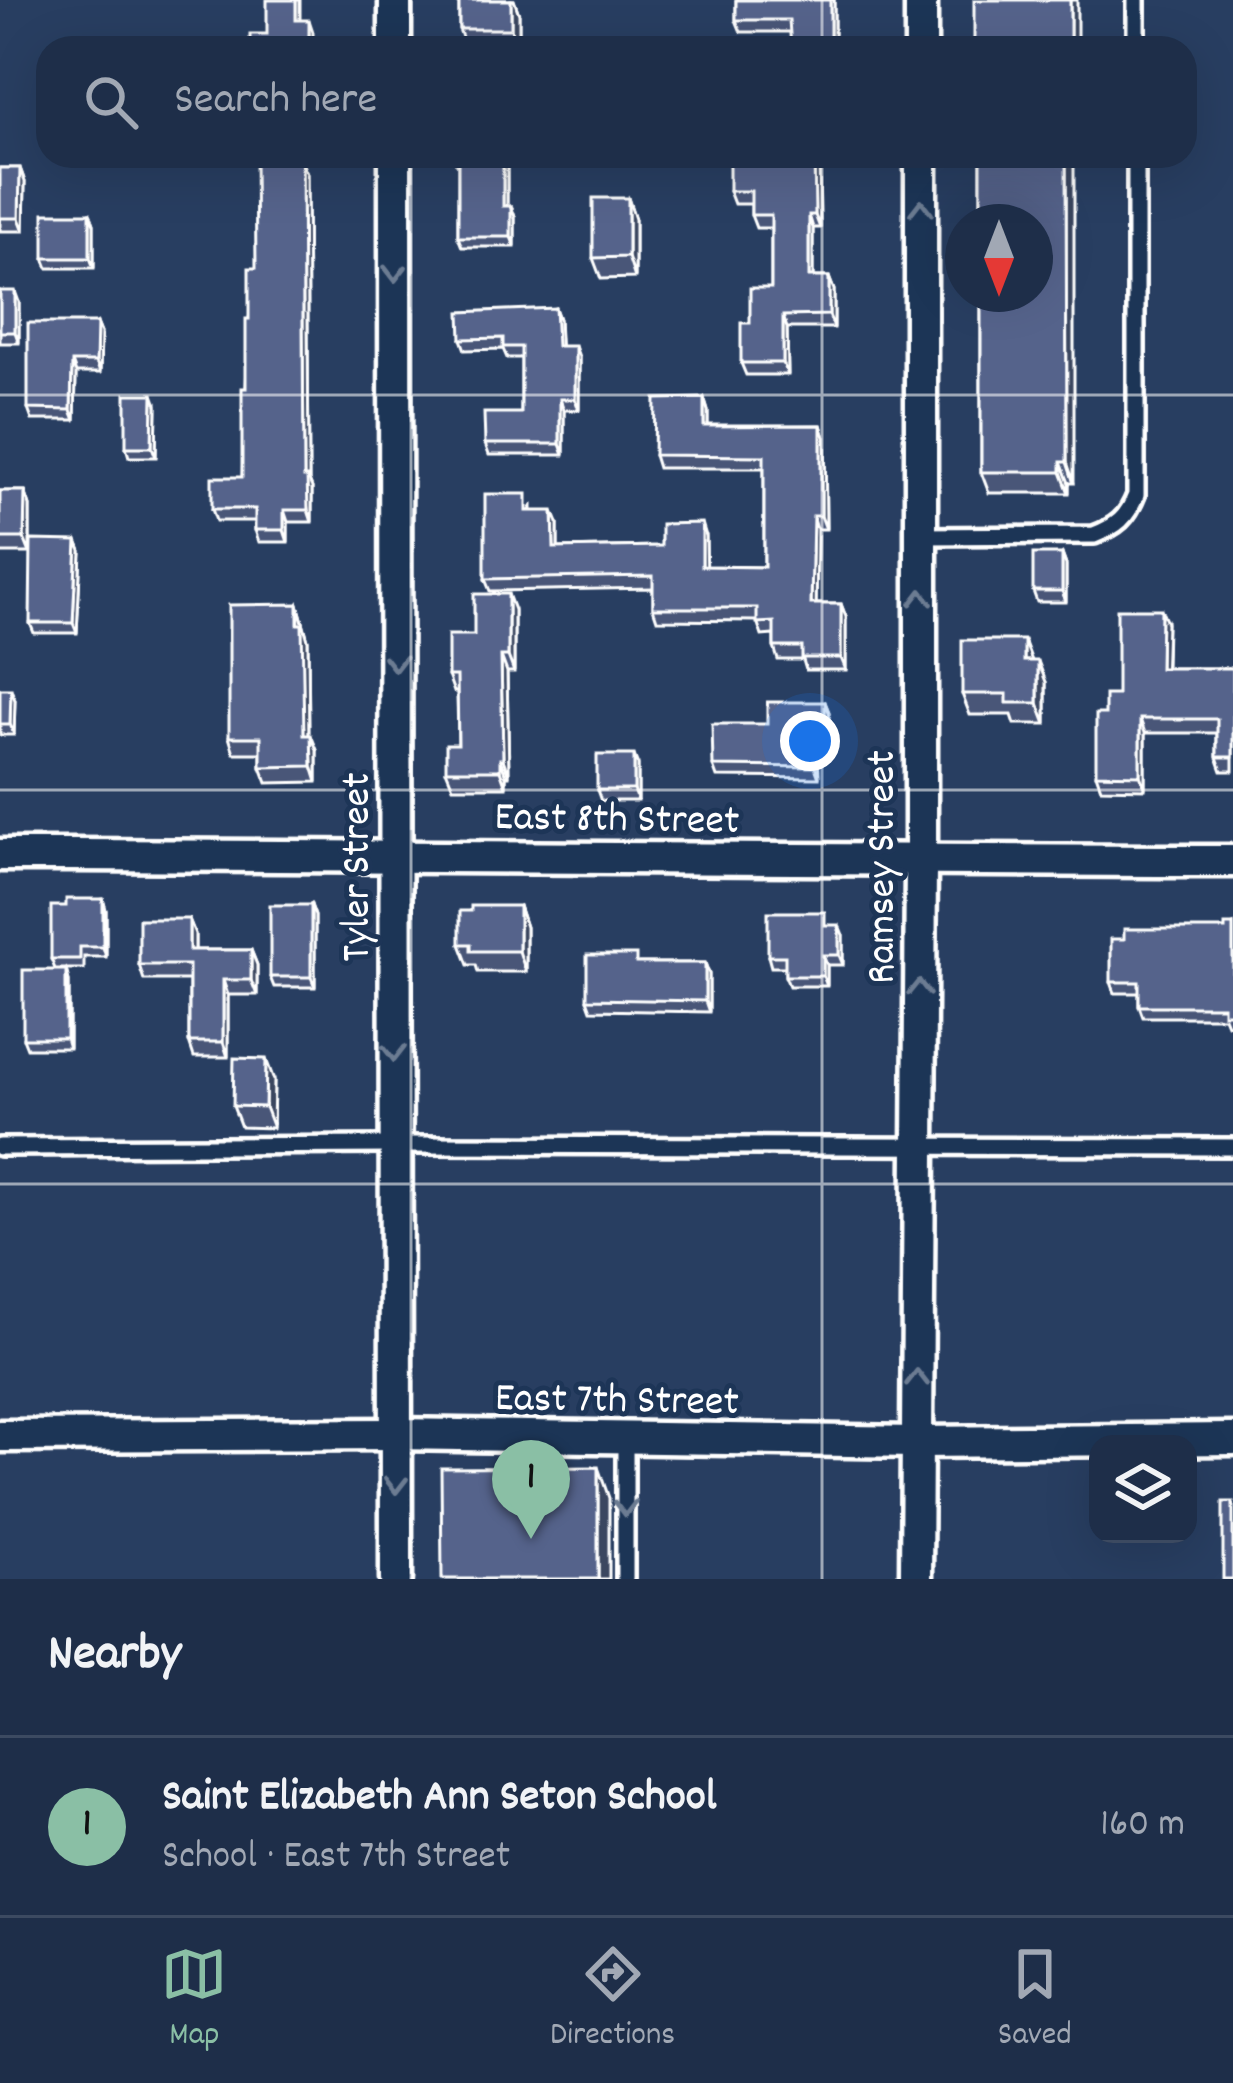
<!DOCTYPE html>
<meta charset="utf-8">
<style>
:root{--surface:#1e2e49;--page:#263650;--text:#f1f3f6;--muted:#a1a8b4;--line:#3c4a61;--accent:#8abfa5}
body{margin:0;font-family:Dekko,sans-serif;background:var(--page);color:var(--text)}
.controls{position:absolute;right:36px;bottom:36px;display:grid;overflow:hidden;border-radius:24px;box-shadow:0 12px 48px #0002}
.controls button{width:108px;height:108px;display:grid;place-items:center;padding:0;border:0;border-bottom:3px solid var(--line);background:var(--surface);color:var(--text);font:60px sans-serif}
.compass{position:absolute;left:945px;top:204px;width:108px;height:108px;border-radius:50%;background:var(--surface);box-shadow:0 12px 48px #0002;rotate:180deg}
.you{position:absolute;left:810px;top:741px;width:42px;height:42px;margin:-30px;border:9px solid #fff;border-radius:50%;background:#1a73e8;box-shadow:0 0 0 18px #1a73e833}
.badge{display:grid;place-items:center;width:78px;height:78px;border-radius:50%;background:var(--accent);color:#111;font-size:39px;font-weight:700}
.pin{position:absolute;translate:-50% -99px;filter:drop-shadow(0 3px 6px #0008)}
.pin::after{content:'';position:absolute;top:63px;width:42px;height:36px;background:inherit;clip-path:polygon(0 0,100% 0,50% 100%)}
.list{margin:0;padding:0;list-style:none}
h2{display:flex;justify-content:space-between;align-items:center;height:156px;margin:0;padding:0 48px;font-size:51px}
h2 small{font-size:39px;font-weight:400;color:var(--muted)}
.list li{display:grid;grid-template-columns:78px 1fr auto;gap:36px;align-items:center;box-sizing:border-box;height:180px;padding:0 48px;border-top:3px solid var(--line)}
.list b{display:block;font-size:45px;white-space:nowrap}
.list p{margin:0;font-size:39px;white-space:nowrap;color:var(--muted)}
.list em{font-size:39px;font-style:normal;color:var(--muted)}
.icon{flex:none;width:66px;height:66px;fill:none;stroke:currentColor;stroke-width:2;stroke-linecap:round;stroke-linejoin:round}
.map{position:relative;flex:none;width:1233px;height:1579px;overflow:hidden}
.search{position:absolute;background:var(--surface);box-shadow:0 12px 48px #0002;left:36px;right:36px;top:36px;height:132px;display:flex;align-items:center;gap:30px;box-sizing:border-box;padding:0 42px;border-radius:36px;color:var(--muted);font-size:45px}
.sheet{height:336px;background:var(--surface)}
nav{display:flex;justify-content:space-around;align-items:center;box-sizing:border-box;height:168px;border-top:3px solid var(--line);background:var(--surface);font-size:33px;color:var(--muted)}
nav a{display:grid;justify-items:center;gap:6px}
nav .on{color:var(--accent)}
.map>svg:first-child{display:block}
</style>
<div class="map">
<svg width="1233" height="1579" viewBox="0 0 1233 1579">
<rect width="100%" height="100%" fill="#283e61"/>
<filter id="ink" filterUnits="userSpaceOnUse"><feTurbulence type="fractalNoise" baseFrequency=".00833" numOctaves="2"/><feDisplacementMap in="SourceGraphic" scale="24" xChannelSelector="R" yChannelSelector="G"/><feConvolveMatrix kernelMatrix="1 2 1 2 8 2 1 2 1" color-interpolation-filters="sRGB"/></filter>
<g filter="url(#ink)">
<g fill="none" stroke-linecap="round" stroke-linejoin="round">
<defs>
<g id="lane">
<polyline points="1136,0 1136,48"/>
<path d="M921 536 1094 535C1117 526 1127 518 1136 495V156"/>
<polyline points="0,1147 393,1145 1233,1147"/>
<polyline points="625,1438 625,1579"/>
</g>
<g id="street">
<polyline points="395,0 395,48"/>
<polyline points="921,0 921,48"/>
<polyline points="395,156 396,1579"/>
<path d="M0 855C411 854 822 862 1233 861"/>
<polyline points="0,1436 396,1434 916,1442 1233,1439"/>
<polyline points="916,1579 921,862 921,156"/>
</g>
</defs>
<use href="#lane" stroke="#fff" stroke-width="24"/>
<use href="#street" stroke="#fff" stroke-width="39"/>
<use href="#lane" stroke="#1d3557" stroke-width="15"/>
<use href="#street" stroke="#1d3557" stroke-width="30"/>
</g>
<g fill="#485678" stroke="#fff" stroke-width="3">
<polygon points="459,0 514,0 519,14 519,48 466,48 459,29"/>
<polygon points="736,0 834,0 834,48 791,48 791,32 741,32 736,20"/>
<polygon points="163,156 203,156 203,159 164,159"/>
<polygon points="453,156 507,156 507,206 511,206 515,217 515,247 462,247 458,237 458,163 456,163"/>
<polygon points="819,156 820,228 813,228 813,277 829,277 834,290 834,328 787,328 788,375 746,375 741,363 750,323 771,288 771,228 756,228 751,215 751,204 734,204 729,191 759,161"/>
<polygon points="981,156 1074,483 1069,483 1069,493 989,493 981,472"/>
<polygon points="301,162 307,174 309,481 312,488 312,522 288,522 288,542 259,542 255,530 255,521 216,521 212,509 242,477 249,319 256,268"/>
<polygon points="0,168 20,168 25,182 24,231 0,231"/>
<polygon points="628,198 635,219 635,278 601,279 593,258"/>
<polygon points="90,213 94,224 94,268 48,268 44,258"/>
<polygon points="0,291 19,302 19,343 0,343"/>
<polygon points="555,308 559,319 560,346 579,357 579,410 564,410 564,455 489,455 485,444 521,413 521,358 507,358 503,349 465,350 461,339"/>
<polygon points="97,323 101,333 100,373 76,373 75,420 32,420 28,409"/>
<polygon points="704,398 708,411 708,425 821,425 825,437 826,529 817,529 816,604 841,604 846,617 846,670 806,670 803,660 778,660 774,647 774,635 762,636 757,621 657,620 653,608 653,588 490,591 485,579 532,507 532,511 558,523 558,548 661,546 706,536 706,566 764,567 764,468 658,468 654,455"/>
<polygon points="157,405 156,457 129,457 126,447"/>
<polygon points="0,491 25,491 30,506 30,553 0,553"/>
<polygon points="77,541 81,551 77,633 34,633 30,623"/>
<polygon points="1062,554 1066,565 1066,602 1037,602 1033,591"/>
<polygon points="298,604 308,640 309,735 317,750 317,782 267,783 261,767 261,753 234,753 229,737"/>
<polygon points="514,610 514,672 507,672 509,776 506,776 506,787 453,787 446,770 458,744 457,692 454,692 448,676 474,635"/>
<polygon points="1167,623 1166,668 1233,668 1233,771 1222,771 1217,757 1217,733 1145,733 1145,789 1101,788 1096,774 1117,695"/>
<polygon points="1032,661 1046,682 1046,724 1015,724 1012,715 970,715 962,694"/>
<polygon points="0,689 15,700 14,735 0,735"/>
<polygon points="825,702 829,712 829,753 818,753 819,778 717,777 713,766 767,724"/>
<polygon points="638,765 638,801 601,801 597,790"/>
<polygon points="103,899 106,910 106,957 84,957 84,969 55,969 51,959 66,906"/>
<polygon points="311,905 315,916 315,987 274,987 270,977"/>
<polygon points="519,906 526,927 526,972 478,972 476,965 468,965 460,944"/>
<polygon points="189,919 195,934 195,950 251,950 257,965 257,995 228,995 228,1057 194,1057 189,1042 189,980 144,980 139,965"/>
<polygon points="829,925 843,935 843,965 827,965 827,986 789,986 785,976 785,967 771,967 768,956"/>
<polygon points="1233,925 1233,1024 1227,1024 1224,1017 1143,1017 1139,1006 1139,993 1115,993 1111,982 1124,939 1225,929"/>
<polygon points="639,963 705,963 709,974 709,1012 591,1010 587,999"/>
<polygon points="66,970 69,981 69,1048 27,1048 23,1038"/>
<polygon points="274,1080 273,1128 241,1127 233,1106"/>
</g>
<g fill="#3b4661" stroke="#fff" stroke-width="3">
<polygon points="296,0 300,0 300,32 296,20"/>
<polygon points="511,0 514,0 519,14 519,48 511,29"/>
<rect x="830" y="0" width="4" height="48"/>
<rect x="1070" y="0" width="7" height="48"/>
<polygon points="309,20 313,32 313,48 309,48"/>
<polygon points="503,156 507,156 507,217 503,206"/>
<polygon points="814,156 819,156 820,228 815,215"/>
<polygon points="1066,156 1074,156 1074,483 1067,462"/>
<polygon points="302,162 307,174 309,480 312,488 312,522 308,510 304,477"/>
<polygon points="20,168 25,182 24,231 19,218"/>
<polygon points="628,198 635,219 635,278 628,257"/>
<polygon points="511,206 515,217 515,247 511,237"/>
<polygon points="90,213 94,224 94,268 90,258"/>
<polygon points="809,215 813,228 813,290 809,277"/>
<polygon points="829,277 834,290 834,328 829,315"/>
<polygon points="15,291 19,302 19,343 15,332"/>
<polygon points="555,308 559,319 561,357 557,346"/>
<polygon points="783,316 787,328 788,375 783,363"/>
<polygon points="97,323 101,333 100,373 96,362"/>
<polygon points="575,346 579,357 579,410 575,399"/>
<polygon points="72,362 76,373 75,420 71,410"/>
<polygon points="153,394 157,405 156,457 152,447"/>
<polygon points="704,398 708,411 708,438 704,426"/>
<polygon points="560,399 564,410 564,455 560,444"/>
<polygon points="821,425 825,437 826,529 821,516"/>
<polygon points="1061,462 1069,483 1069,493 1061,472"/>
<polygon points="25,491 30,506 30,553 24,538"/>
<polygon points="284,510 288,522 288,542 284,530"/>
<polygon points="553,511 558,523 558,561 554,548"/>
<polygon points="813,516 817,529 816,617 811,604"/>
<polygon points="702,523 706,536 707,579 702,566"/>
<polygon points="77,541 81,551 77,633 73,623"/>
<polygon points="1062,554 1066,565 1066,602 1062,591"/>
<polygon points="508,594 514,610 514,672 508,656"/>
<polygon points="298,604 308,640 309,750 304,735"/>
<polygon points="841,604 846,617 846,670 841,658"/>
<polygon points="1161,609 1167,623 1165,682 1160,668"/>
<polygon points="1024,640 1032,661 1024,661"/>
<polygon points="501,656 507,672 509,776 503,759"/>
<polygon points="1038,661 1046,682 1046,724 1038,703"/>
<polygon points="11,689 15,700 14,735 10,724"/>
<polygon points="825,702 829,712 829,753 825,743"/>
<polygon points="1140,719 1145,733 1145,789 1140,775"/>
<polygon points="311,735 317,750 317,782 312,766"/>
<polygon points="814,743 818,753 819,778 815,767"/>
<polygon points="634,755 638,765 638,801 634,790"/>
<polygon points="500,759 506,776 506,787 500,770"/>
<polygon points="103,899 106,910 106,957 103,947"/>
<polygon points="311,905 315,916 315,987 311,977"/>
<polygon points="519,906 526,927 526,972 519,951"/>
<polygon points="189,919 195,934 195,965 189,950"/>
<polygon points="839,925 843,935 843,965 839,955"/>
<polygon points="251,950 257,965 257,995 251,980"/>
<polygon points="823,955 827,965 827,986 823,976"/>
<polygon points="705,963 709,974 709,1012 705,1001"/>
<polygon points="66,970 69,981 69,1048 66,1038"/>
<polygon points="223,980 228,995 228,1057 223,1042"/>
<polygon points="266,1059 274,1080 273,1128 265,1107"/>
<polygon points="598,1467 609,1498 609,1579 598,1579"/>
</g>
<g fill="#54648b" stroke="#fff" stroke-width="3">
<polygon points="267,0 296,0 296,20 309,20 309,48 250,48 250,34 267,34"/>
<rect x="459" y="0" width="52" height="29"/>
<polygon points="736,0 830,0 830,48 791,48 789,20 736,20"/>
<rect x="974" y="0" width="96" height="48"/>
<polygon points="255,156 297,156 297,162 302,162 304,477 307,477 308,510 284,510 284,530 255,530 255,509 212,509 212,477 242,477 242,388 246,388 246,319 249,319 249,268 256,268"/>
<polygon points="458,156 503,156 503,206 511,206 511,237 458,237"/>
<polygon points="760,156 814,156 815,215 809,215 809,277 829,277 829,315 783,316 783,363 741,363 741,323 750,323 750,288 771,288 771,215 751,215 751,191 729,191 729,161 759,161"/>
<polygon points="981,156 1066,156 1067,462 1061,462 1061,472 981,472 981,294 1035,294 1035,222 981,222"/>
<polygon points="0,168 20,168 19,218 0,218"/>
<polygon points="593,198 628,198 628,257 593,258"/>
<rect x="44" y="213" width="46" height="45"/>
<rect x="0" y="291" width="15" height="41"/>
<polygon points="555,308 557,346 575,346 575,399 560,399 560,444 485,444 484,413 521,413 521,347 503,347 503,338 461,339 460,312"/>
<polygon points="28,323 97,323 96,362 72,362 71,410 28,409"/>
<polygon points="126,394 153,394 152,447 126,447"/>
<polygon points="704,398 704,426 821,425 821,516 813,516 811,604 841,604 841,658 802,658 802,647 774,647 774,622 757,623 757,608 653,608 653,576 485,579 485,494 527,494 527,511 553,511 554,548 661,546 661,524 702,523 702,566 764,567 764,456 654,455 655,399"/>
<polygon points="0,491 25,491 24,538 0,538"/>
<polygon points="31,540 77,541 73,623 30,623"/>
<rect x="1033" y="554" width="29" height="37"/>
<polygon points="474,594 508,594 508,656 501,656 503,759 500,759 500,770 446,770 446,744 458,744 457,676 448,676 448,635 474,635"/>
<polygon points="298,604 298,624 302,624 304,735 311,735 312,766 261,767 261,737 229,737 229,605"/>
<polygon points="1117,609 1161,609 1160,668 1233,668 1233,757 1217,757 1217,719 1140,719 1140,775 1096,774 1096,714 1105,714 1105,695 1117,695"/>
<polygon points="962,640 1024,640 1024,661 1038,661 1038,703 1007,703 1007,694 962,694"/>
<polygon points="0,689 11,689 10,724 0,724"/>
<polygon points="767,702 825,702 825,743 814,743 815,767 713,766 712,724 767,724"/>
<rect x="597" y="755" width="37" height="35"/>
<polygon points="66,899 103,899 103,947 80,947 80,959 51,959 51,906 66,906"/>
<rect x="270" y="905" width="41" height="72"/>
<polygon points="471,906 519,906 519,951 471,951 471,944 460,944 460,911 471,911"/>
<polygon points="768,912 825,912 825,925 839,925 839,955 823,955 823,976 785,976 785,956 768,956"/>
<polygon points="139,919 189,919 189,950 251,950 251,980 223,980 223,1042 189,1042 189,965 139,965"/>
<polygon points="1225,925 1233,925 1233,1013 1223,1013 1223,1006 1139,1006 1139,982 1111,982 1111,939 1124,939 1124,929 1225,929"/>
<polygon points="587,955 636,955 636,963 705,963 705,1001 587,999"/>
<rect x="23" y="970" width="43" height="68"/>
<polygon points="234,1058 266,1059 265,1107 233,1106"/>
<polygon points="598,1467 598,1579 442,1579 441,1468"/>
<rect x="1223" y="1502" width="10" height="77"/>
</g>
<defs><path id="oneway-chevron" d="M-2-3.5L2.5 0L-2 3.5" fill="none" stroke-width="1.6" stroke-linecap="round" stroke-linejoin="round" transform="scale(3)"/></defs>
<g stroke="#6c7c92">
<use href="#oneway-chevron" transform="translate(921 208) rotate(-90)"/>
<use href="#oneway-chevron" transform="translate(395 273) rotate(90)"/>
<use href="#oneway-chevron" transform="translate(921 598) rotate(-90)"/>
<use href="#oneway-chevron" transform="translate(395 663) rotate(90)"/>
<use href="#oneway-chevron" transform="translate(919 988) rotate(-89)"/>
<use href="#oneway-chevron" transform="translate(394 1053) rotate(90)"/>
<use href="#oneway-chevron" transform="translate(917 1378) rotate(-90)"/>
<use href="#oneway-chevron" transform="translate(396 1485) rotate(90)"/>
<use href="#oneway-chevron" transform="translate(625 1508) rotate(90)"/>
</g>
</g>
<path fill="none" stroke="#fff" stroke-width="3" stroke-opacity="0.55" d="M411 0V48M822 0V48M411 156V1579M822 156V1579M0 395H1233M0 790H1233M0 1184H1233"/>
<g text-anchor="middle" stroke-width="10" stroke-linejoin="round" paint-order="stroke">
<g font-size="42" fill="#fff" stroke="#1d3557">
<text transform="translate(617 815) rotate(1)" y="15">East 8th Street</text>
<text transform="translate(353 867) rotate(-90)" y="15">Tyler Street</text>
<text transform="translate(878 867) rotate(-90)" y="15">Ramsey Street</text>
<text transform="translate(617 1396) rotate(1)" y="15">East 7th Street</text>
</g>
</g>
</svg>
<div class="controls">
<button><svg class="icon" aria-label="layers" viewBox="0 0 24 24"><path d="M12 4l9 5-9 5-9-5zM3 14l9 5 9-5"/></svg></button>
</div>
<svg class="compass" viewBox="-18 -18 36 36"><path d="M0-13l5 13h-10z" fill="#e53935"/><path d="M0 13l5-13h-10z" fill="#a1a8b4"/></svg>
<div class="you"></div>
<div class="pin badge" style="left:531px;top:1539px">1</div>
<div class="search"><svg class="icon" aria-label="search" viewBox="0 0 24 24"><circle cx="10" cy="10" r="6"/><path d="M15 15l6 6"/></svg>Search here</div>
</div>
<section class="sheet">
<h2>Nearby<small></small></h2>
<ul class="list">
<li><span class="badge">1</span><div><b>Saint Elizabeth Ann Seton School</b><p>School · East 7th Street</p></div><em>160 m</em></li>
</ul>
</section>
<nav>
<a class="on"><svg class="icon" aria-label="map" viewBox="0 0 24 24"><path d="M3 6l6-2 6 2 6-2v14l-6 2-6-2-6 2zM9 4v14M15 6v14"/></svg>Map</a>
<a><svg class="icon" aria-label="directions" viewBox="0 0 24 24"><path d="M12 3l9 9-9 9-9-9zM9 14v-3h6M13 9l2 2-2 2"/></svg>Directions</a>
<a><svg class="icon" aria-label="saved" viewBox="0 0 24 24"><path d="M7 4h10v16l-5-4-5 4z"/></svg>Saved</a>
</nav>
